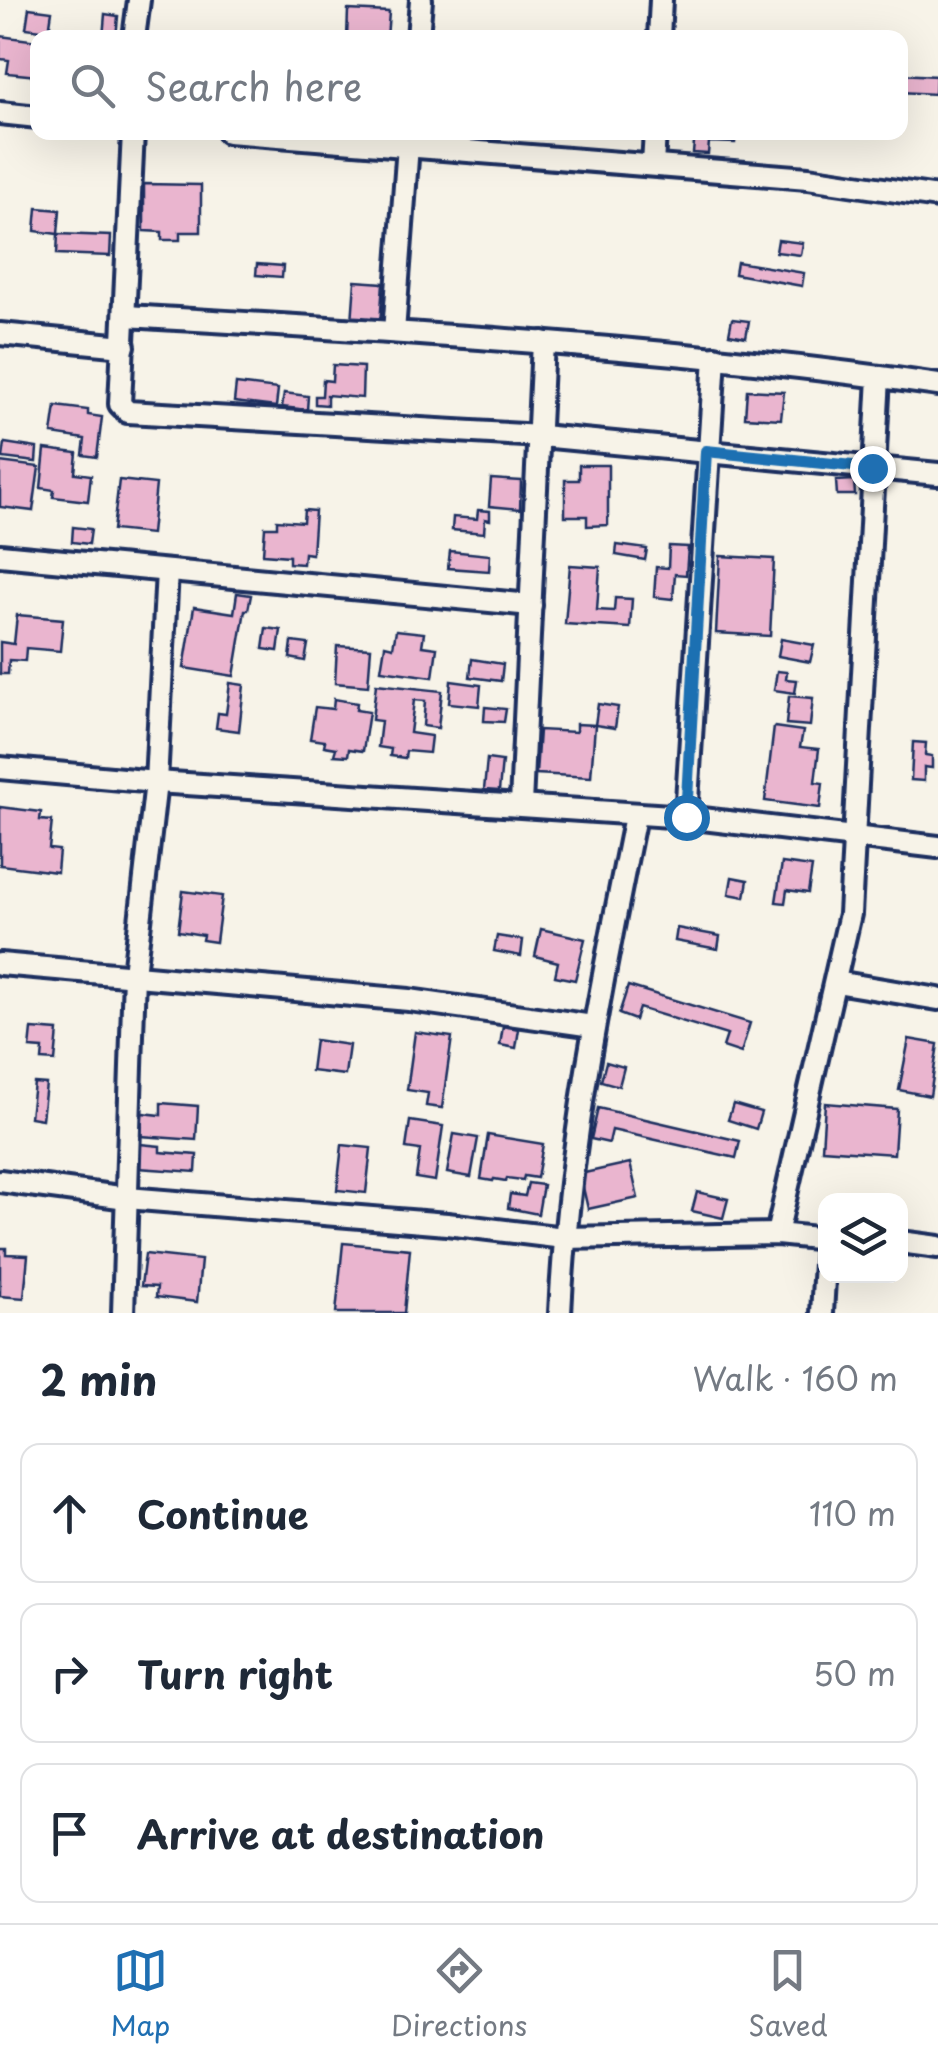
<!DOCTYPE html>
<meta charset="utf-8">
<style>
:root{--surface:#fff;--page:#f6f6f7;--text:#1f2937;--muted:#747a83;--line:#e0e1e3;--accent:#1f6fb2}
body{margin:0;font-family:"Playpen Sans",sans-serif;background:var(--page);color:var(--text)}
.controls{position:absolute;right:30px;bottom:30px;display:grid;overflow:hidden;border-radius:20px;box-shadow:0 10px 40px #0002}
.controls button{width:90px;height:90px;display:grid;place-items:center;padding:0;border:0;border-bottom:2px solid var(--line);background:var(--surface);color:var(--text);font:50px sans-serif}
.stop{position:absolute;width:30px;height:30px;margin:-22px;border:8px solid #1f6fb2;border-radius:50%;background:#fff}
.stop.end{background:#1f6fb2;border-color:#fff;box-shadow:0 2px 10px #0008}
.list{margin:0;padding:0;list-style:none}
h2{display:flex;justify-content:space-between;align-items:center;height:130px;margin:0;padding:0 40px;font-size:42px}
h2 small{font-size:32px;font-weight:400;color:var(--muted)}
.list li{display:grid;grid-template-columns:65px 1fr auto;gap:30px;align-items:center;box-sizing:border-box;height:140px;margin:0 20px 20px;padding:0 20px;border:2px solid var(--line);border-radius:20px}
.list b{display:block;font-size:38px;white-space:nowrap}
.list em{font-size:32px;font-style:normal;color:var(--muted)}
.icon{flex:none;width:55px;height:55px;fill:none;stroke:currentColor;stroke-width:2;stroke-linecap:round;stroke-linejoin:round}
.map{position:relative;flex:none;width:938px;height:1313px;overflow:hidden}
.search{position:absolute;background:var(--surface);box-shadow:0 10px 40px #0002;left:30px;right:30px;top:30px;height:110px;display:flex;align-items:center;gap:25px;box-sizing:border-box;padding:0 35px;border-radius:20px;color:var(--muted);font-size:38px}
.sheet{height:610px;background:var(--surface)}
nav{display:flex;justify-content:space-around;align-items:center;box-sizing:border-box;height:140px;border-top:2px solid var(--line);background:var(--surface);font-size:28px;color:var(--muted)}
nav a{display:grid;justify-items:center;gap:5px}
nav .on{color:var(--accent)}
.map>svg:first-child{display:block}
</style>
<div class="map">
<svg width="938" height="1313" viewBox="0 0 938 1313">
<rect width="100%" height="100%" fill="#f7f3e8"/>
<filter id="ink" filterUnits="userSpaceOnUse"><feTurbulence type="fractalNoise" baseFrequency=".01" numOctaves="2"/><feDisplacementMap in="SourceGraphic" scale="20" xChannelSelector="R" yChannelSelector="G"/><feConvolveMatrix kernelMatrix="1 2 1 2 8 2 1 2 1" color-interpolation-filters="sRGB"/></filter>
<g filter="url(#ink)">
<g fill="#eab5cf" stroke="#1b2f5e" stroke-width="2.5">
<polygon points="29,8 52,11 49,31 26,28"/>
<polygon points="348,10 389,12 387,38 347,38"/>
<polygon points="105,14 118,16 116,38 103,38"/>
<polygon points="0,36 38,41 38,76 7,73 9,60 0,59"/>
<polygon points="900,74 936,76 935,94 900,92"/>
<polygon points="712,132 736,132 735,143 709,142 708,154 693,153 695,133"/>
<polygon points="144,184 201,185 201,232 180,232 180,240 162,240 162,232 144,231"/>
<polygon points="37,208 60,210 58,234 35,231"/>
<polygon points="58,234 111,236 110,256 57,254"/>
<polygon points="778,240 803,243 801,255 776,252"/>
<polygon points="737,262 804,273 802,286 735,274"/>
<polygon points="257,264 283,266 282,277 256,275"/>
<polygon points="355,281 383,283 380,324 352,322"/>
<polygon points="732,319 749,321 746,337 729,334"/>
<polygon points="333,365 363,367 362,398 327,395 327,405 315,404 315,396 322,396 323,380 332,381"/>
<polygon points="236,384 278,389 276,407 234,402"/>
<polygon points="747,390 784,392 781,419 745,417"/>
<polygon points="284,393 308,396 307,410 282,407"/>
<polygon points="56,406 88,410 88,415 102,417 97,457 83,455 85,439 52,434"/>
<polygon points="5,443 37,448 36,462 3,458"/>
<polygon points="45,449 77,453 75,473 91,475 88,501 53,497 54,490 41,488"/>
<polygon points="0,462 39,467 33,511 0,507"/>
<polygon points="579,465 608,465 608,525 587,526 587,516 565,516 565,480 579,480"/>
<polygon points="491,479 521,481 520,509 489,506"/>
<polygon points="119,480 156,484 151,534 113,530"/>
<polygon points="854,480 855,495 837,495 836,481"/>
<polygon points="304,510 315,511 312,554 304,553 303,564 289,563 289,556 263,554 265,527 277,527 277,520 303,522"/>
<polygon points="478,510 490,511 490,520 485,519 484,533 452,530 453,517 477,519"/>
<polygon points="73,527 91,529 89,544 72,542"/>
<polygon points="617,545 647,549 645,560 616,555"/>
<polygon points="669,546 688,547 686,575 675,574 673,599 654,597 656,567 668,568"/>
<polygon points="450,551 490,555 489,571 448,568"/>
<polygon points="720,556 774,559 770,636 716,633"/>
<polygon points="570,565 600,567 597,610 614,611 615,598 632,599 630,628 565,624"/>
<polygon points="237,593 251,595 248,610 245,610 234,676 184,668 194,607 234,613"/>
<polygon points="17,615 63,619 60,651 26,648 25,661 9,660 8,674 0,674 0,642 14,644"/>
<polygon points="266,628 281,630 278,651 263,649"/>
<polygon points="396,630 424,633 422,646 437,648 433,677 381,670 385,645 393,647"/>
<polygon points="781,639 814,645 810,662 778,656"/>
<polygon points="292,642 308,644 305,661 290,658"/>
<polygon points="337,646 371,648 368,686 335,683"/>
<polygon points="472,659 503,664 501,681 470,677"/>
<polygon points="777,671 787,672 786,679 797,680 795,693 774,690"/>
<polygon points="451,681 481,685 479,706 449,703"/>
<polygon points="230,683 244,685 239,731 216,728 218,713 226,714"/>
<polygon points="376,684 442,691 438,728 423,726 425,701 414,700 410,733 431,736 429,753 406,751 405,758 390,756 391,749 378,747 381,721 372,720"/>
<polygon points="789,696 813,698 810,726 786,724"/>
<polygon points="334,699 357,703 356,710 369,712 363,751 349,749 348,756 334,755 336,748 324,746 325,741 310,739 315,707 333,709"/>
<polygon points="598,704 618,707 615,728 595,725"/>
<polygon points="485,707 506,709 504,722 484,721"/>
<polygon points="576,724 595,725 591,777 536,774 539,730 576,732"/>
<polygon points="774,727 803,731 800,747 819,749 815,782 823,783 820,808 765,801"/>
<polygon points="913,742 926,743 925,755 932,756 932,768 924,767 924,781 911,780"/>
<polygon points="487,759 502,761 499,791 484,790"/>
<polygon points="0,807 41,812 40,820 52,821 49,849 59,850 57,872 0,865"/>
<polygon points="782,863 812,867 808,893 787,890 785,903 776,902"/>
<polygon points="732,877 748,880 745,897 729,894"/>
<polygon points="183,891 222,896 216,942 202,940 203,935 178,931"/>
<polygon points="677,928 720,936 718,949 675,941"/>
<polygon points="541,929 585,939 575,980 555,976 558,962 535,956"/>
<polygon points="497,936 523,940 521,956 494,951"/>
<polygon points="628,986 750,1023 741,1053 723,1047 727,1035 639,1008 635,1020 619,1014"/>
<polygon points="503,1026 519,1029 516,1048 500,1045"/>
<polygon points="32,1029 58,1031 55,1061 42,1060 43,1049 30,1048"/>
<polygon points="415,1032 452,1037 442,1108 426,1106 428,1093 407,1090"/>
<polygon points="909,1039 938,1044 930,1096 899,1090"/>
<polygon points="315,1040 349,1045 345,1075 311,1071"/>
<polygon points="606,1062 624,1067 619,1086 601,1081"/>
<polygon points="34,1083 46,1084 42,1119 30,1117"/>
<polygon points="161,1103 198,1106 196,1140 141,1136 142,1113 161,1115"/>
<polygon points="825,1103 897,1109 894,1154 822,1149"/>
<polygon points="733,1104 761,1112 756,1129 728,1120"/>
<polygon points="598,1108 740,1141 736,1158 612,1130 609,1143 591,1139"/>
<polygon points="410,1121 443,1126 435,1181 416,1178 420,1150 406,1148"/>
<polygon points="454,1134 478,1138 471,1177 447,1173"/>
<polygon points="488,1135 543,1144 537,1178 524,1176 523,1180 507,1178 506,1181 494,1179 493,1181 481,1179"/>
<polygon points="140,1144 160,1146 160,1152 197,1155 196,1172 138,1168"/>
<polygon points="342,1145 371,1148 366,1193 337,1190"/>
<polygon points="630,1163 638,1198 588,1209 580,1174"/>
<polygon points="528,1183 543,1185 538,1214 508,1208 510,1194 525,1196"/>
<polygon points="697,1192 728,1199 723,1218 692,1211"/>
<polygon points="343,1243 410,1249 404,1313 336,1313"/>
<polygon points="0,1248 6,1248 6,1254 28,1255 24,1298 0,1296"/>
<polygon points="145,1254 201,1260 197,1302 156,1297 157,1287 141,1286"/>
</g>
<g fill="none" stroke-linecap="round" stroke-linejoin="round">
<defs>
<g id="street">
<polyline points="134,38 139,0"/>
<polyline points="418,38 421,0"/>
<polyline points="659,38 661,0"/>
<polyline points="0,113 38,117"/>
<polyline points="133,132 120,404 128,412 541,436 938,474"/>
<polyline points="228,132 808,178 938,197"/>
<polyline points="653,164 655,132"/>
<path d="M126 316C397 332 669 346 938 385"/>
<polyline points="394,332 409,132"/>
<polyline points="0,334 124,346"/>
<polyline points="0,555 531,605"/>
<polyline points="0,768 156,782 686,817 938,847"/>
<polyline points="521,804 543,342"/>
<polyline points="686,817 715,357"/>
<polyline points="0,964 409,1000 593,1026"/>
<polyline points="836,982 938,999"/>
<polyline points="0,1181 127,1198 447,1224 564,1238 777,1234 826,1239"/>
<polyline points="777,1234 850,914 879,377"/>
<polyline points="900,1242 938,1247"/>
<polyline points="123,1313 134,974 156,782 167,571"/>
<path d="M560 1313C568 1145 602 981 635 816"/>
<polyline points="822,1313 826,1246"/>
</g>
</defs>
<use href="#street" stroke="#1b2f5e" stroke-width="28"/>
<use href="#street" stroke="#f7f3e8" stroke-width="20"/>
</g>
</g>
<g fill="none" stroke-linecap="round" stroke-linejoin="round" filter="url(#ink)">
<polyline stroke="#1f6fb2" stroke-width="12" points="686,817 706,451 872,468"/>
</g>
</svg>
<div class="controls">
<button><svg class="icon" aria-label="layers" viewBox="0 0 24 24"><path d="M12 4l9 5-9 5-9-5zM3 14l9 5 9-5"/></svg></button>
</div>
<div class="stop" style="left:686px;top:817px"></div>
<div class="stop end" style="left:872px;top:468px"></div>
<div class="search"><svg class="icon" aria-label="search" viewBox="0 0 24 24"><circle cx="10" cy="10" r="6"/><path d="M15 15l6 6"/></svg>Search here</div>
</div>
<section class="sheet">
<h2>2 min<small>Walk · 160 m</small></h2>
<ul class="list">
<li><svg class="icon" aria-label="ahead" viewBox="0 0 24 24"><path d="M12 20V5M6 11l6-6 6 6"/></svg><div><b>Continue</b></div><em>110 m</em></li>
<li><svg class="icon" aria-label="right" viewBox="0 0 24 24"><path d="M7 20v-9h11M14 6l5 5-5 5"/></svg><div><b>Turn right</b></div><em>50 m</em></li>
<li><svg class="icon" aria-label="arrive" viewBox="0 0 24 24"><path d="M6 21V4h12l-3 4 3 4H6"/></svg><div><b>Arrive at destination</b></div></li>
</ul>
</section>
<nav>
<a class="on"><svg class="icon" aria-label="map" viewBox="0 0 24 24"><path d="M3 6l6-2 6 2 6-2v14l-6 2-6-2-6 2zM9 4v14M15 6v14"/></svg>Map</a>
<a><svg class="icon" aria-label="directions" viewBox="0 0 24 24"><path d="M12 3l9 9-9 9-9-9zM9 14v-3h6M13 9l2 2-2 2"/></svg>Directions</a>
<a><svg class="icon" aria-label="saved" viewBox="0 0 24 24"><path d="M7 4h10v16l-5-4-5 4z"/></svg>Saved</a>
</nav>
